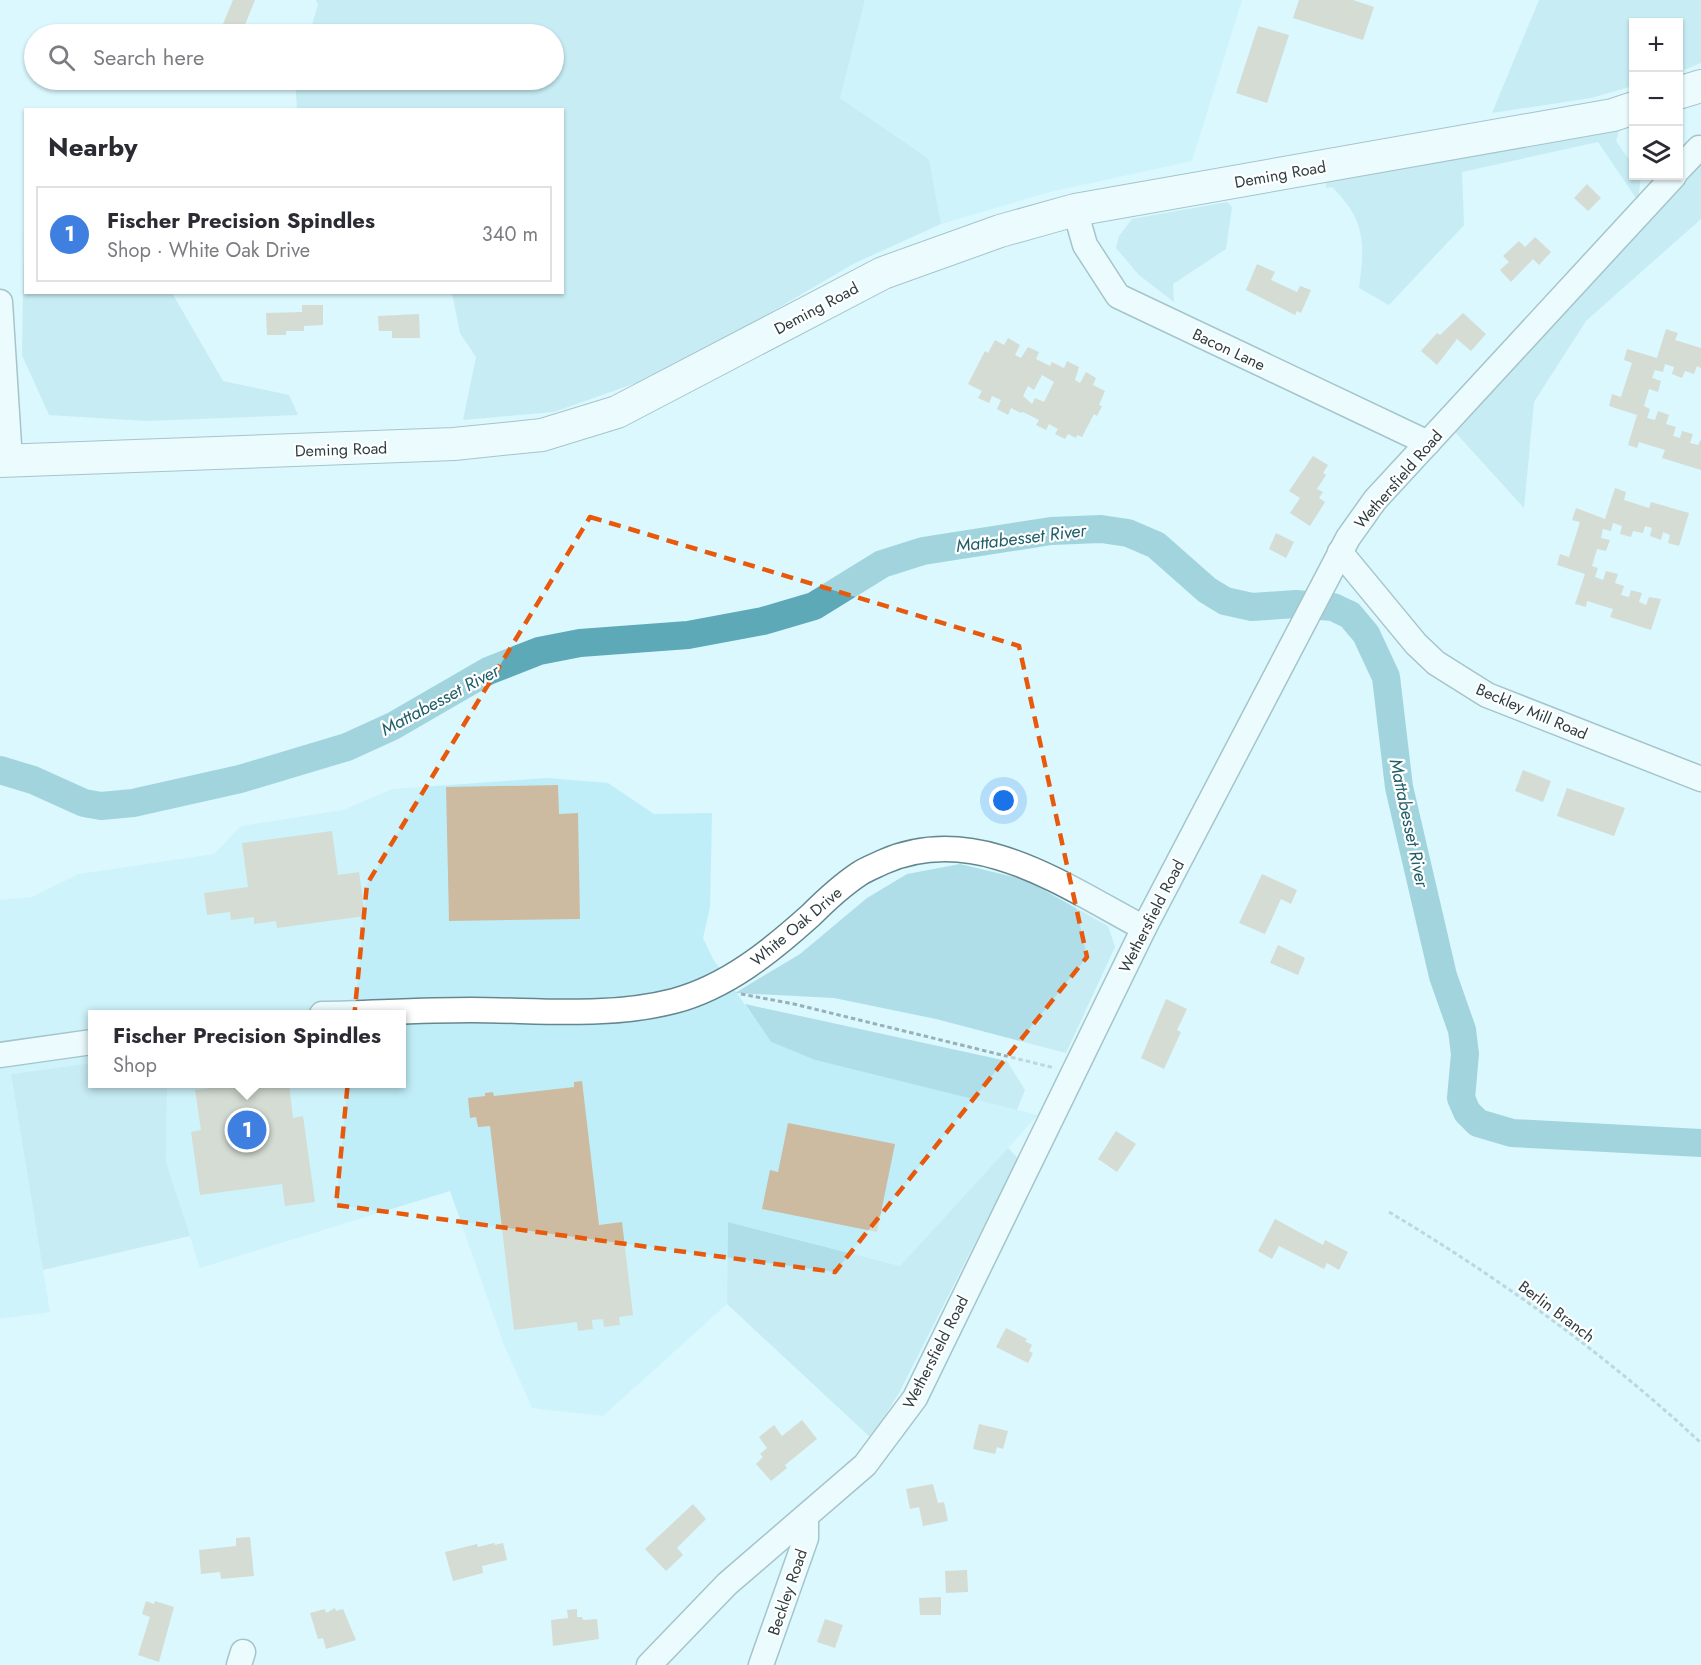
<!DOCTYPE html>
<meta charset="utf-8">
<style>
:root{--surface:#fff;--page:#f7f7f7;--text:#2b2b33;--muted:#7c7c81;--line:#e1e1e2;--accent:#d93025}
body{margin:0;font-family:Jost,sans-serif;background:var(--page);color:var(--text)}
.controls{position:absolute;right:18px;top:18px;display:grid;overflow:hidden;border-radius:0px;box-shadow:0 2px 4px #0004}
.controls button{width:54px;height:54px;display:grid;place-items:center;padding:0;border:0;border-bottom:2px solid var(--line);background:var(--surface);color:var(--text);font:30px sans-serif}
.you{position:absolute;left:1004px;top:801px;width:21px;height:21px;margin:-15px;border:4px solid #fff;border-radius:50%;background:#1a73e8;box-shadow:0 0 0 9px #1a73e833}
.badge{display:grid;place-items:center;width:39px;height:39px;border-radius:50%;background:var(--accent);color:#fff;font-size:20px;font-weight:700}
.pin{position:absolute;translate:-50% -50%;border:3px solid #fff;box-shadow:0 2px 6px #0006}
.popup{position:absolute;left:88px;top:1010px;width:318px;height:78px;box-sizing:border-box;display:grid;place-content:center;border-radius:0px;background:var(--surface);filter:drop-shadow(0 2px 4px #0005);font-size:20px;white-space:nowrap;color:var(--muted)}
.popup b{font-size:22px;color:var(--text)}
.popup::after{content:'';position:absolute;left:50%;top:100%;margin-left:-12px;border:12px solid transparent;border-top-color:var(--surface)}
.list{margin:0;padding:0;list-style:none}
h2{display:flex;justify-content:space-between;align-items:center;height:78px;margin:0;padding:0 24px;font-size:26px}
h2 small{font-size:20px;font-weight:400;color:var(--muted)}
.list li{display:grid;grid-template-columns:39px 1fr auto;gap:18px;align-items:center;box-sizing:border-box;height:96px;margin:0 12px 12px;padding:0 12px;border:2px solid var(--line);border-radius:0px}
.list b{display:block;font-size:22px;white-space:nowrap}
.list p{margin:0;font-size:20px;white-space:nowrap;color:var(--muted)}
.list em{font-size:20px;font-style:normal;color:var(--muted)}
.icon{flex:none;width:33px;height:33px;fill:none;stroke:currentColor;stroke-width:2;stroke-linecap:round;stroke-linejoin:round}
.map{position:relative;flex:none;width:1701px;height:1665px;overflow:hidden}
.search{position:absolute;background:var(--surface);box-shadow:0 2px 4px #0004;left:24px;top:24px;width:540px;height:66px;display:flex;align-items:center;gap:15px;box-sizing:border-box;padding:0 21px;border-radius:33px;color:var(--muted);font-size:22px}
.panel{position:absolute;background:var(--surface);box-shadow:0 2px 4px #0004;left:24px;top:108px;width:540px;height:186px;border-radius:0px}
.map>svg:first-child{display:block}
</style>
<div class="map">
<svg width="1701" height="1665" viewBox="0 0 1701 1665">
<rect width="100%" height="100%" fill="#daf8fe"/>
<g fill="#bfeef8">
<polygon points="865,0 1242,0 1192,161 1050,192 941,224 929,159 840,98"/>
<polygon points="547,778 608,783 654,814 712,813 710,907 703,938 713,959 771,1042 815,1060 1038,1115 900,1266 728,1222 727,1304 603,1416 532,1408 504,1345 450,1191 200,1268 166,1162 167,1084 401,1084 401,1014 92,1014 92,1063 11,1074 50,1312 0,1319 0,900 32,897 79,874 214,854 241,826 343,810 392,789"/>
</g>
<g fill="#afdee9">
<polygon points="316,0 865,0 840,98 929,159 941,224 855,263 670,371 554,412 463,420 476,357 460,333 452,293 562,292 562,110 297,109 295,80 554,80 554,34 309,34 318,5"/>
<polygon points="1539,0 1701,0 1701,63 1679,72 1678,22 1634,22 1633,86 1591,98 1492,113"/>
<path d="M1622 120 1616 141 1633 165 1634 176H1641L1638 201 1598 142 1462 172 1464 225 1389 305 1359 288C1365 244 1366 220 1332 187L1326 188V178Z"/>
<polygon points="1701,160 1701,219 1586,321 1534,402 1524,508 1455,432"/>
<polygon points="1227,202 1232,207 1226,249 1173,284 1174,302 1139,275 1116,248 1119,236 1132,219"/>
<polygon points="24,228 26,292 172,293 223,381 289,395 298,415 147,421 49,415 22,355"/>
<polygon points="960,864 1026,880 1108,926 1115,947 1066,1053 936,1019 834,998 735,993 800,954 867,898 907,874"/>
<polygon points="745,1004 1007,1061 1025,1090 1017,1110 815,1060 771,1042"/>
<polygon points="92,1063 92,1084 167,1084 166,1162 190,1236 43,1270 11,1074"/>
<polygon points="1008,1148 1018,1158 899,1393 871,1438 727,1304 728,1222 900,1266"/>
</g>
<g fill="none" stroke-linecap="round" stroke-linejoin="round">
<polyline stroke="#5ea9b8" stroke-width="28" points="0,770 33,780 84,803 101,806 133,803 240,779 347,747 393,726 488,671 539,651 580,643 688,635 763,621 814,606 882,564 923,551 1051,531 1101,529 1128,533 1156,545 1207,590 1225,601 1252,607 1296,604 1333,607 1350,615 1366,634 1386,677 1399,787 1443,976 1462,1030 1465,1054 1461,1098 1467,1112 1478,1123 1512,1133 1701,1143"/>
</g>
<g fill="#cdbba1" fill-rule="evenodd">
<polygon points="233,0 255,0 242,32 223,24"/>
<polygon points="1299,0 1353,0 1374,7 1363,40 1293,18"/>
<polygon points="1258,26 1289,35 1267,103 1236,93"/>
<polygon points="1587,184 1601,198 1588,211 1574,198"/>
<polygon points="1535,237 1551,252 1539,265 1533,259 1511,282 1500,270 1509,262 1503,256 1519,241 1525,247"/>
<polygon points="1257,264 1275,272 1271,280 1297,292 1300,286 1311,290 1301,313 1297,311 1295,315 1246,290"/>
<polygon points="302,305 323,305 323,325 304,326 304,331 286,331 286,335 267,335 266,313 302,312"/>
<polygon points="1463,313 1486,334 1471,351 1457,339 1437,365 1421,351 1437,333 1440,335"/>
<polygon points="419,314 420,338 392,338 392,331 379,331 378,316"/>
<polygon points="1666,329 1678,333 1675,340 1701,348 1701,368 1697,366 1694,374 1685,371 1682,378 1672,374 1674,367 1665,364 1663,372 1655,370 1652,378 1661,381 1658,392 1649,389 1644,406 1650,409 1647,418 1655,420 1658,411 1669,415 1666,424 1676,427 1673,436 1680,438 1682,431 1693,434 1690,443 1698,445 1701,439 1701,470 1662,458 1665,450 1639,442 1637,448 1628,445 1637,415 1609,406 1612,394 1621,397 1632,363 1624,360 1627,349 1657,358"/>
<path d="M1008 338 1020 345 1015 355 1021 358 1028 347 1039 352 1036 359 1050 366 1052 362 1064 368 1067 361 1079 367 1075 380 1080 383 1086 372 1096 378 1093 385 1105 391 1099 405 1102 406 1097 416 1094 414 1082 437 1077 435 1076 438 1068 434 1065 439 1055 434 1058 429 1049 424 1046 430 1036 425 1039 420 1023 412 1021 413 1011 408 1008 415 997 409 1001 400 992 396 989 403 978 398 982 391 968 384 985 351 988 353 995 340 1004 345ZM1042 375 1054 382 1044 402 1035 398 1032 404 1023 396 1028 386 1034 390Z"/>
<polygon points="1313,456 1328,465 1323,473 1326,475 1317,489 1323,492 1319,498 1325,502 1310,526 1290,513 1300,498 1289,491"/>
<polygon points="1615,488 1626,492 1624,500 1649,508 1651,502 1689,513 1679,546 1668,543 1670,535 1663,532 1661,540 1650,536 1652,528 1645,526 1643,533 1633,531 1631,537 1620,534 1622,526 1613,523 1611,531 1603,529 1601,538 1610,540 1606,551 1597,549 1592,566 1598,568 1595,577 1603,580 1606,571 1618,574 1615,583 1624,586 1621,595 1629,597 1631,590 1642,593 1639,602 1646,605 1649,597 1661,599 1651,630 1610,617 1613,609 1587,601 1586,607 1575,604 1585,574 1557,565 1560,554 1569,557 1580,522 1572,520 1576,508 1605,519"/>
<polygon points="1276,533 1294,542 1286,558 1269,549"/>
<polygon points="1523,770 1551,781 1543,802 1515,791"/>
<polygon points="558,785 559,814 578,813 580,919 449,921 446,787"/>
<polygon points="1567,788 1625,808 1614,836 1557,816"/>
<polygon points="332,831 338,875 359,872 365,916 277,928 276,921 254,924 254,917 231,920 230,912 207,915 204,893 248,887 242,843"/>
<polygon points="1262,874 1297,890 1291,904 1281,899 1265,934 1239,923"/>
<polygon points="1278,945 1305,958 1298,975 1270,963"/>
<polygon points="1166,999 1187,1009 1177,1030 1181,1032 1164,1069 1141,1058"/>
<polygon points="582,1081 599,1225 622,1222 633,1315 619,1317 620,1325 604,1327 603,1319 592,1320 593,1329 578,1331 577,1322 514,1330 490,1126 478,1127 476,1117 470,1118 468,1098 485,1096 485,1093 493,1092 494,1096 574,1087 574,1082"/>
<polygon points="244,1084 289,1084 293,1118 303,1116 315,1202 285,1206 282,1184 200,1195 191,1132 201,1130 195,1090"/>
<polygon points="788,1123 895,1144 877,1232 762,1209 770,1170 778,1172"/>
<polygon points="1116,1131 1136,1144 1117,1172 1098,1159"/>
<polygon points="1275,1219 1323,1245 1325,1240 1348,1252 1339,1270 1327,1263 1324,1269 1279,1246 1272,1259 1258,1251"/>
<polygon points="1006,1328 1027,1339 1025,1341 1032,1345 1029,1351 1033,1353 1028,1363 996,1347"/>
<polygon points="802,1420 817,1439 785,1465 787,1468 771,1481 756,1464 763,1457 760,1454 767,1448 759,1437 774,1425 782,1436"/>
<polygon points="979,1424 1008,1431 1003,1449 997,1447 995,1454 973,1449"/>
<polygon points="933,1484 938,1503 944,1502 948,1521 923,1526 919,1507 910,1509 906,1489"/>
<polygon points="693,1504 706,1519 677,1548 683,1555 666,1571 645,1549"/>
<polygon points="250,1537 254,1576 221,1579 220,1572 201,1574 199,1550 236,1546 236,1538"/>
<polygon points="494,1543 495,1545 503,1543 507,1560 482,1566 483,1573 453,1581 445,1552 477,1544 478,1547"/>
<polygon points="967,1570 968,1592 946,1593 945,1571"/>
<polygon points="941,1597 941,1615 920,1615 919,1598"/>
<polygon points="146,1601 154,1604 155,1601 174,1607 159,1662 138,1655 150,1617 142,1614"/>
<polygon points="335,1608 336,1611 343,1609 356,1640 326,1649 323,1638 318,1639 310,1613 325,1609 326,1613"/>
<polygon points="577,1609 577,1617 582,1617 583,1620 597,1619 599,1639 553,1646 551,1620 568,1618 567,1610"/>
<polygon points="825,1619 843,1625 835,1648 817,1642"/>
</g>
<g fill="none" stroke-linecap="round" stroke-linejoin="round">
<defs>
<g id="minor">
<polyline points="1678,170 1699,148"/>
<polyline points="1075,210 1085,245 1118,296 1428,443"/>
<polyline points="0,302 10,461"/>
<polyline points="1340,552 1416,644 1436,663 1487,695 1701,779"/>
<path d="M322 1014C372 1013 421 1010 471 1010 538 1010 608 1018 674 1001 727 987 771 951 811 915 826 900 841 886 859 874 866 869 875 866 883 862 976 821 1064 886 1144 928"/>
<polyline points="0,1055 92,1042"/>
<polyline points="239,1665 243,1652"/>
<polyline points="649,1665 727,1584 865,1465 915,1398 1144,928 1348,538 1375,500 1674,176"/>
<polyline points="761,1665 806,1538 806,1519"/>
</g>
<g id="major">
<polyline points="1678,93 1701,86"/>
<polyline points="0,461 454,444 542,435 617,412 883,273 1000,231 1075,210 1613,115 1634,108"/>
</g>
</defs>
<use href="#minor" stroke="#64878e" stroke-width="27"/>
<use href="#major" stroke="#64878e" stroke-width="34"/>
<g stroke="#98b1b6" stroke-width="3" stroke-dasharray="4.5 3" stroke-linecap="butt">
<polyline points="741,994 794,1004 1055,1068"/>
<path d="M1389 1212C1499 1278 1607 1355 1701 1443"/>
</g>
<use href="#minor" stroke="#fff" stroke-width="24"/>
<use href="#major" stroke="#fff" stroke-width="32"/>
</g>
<path d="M0 0H1701V1665H0ZM590 517 1019 646 1087 957 835 1272 336 1205 367 884Z" fill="#daf8fe" fill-opacity=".55" fill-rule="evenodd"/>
<path fill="none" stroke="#e8590c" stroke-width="4.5" stroke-dasharray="12 8" stroke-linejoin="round" d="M590 517 1019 646 1087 957 835 1272 336 1205 367 884Z"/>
<g text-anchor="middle" stroke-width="4.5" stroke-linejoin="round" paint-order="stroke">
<g font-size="16" fill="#2e3d40" stroke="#fff">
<text transform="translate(1280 174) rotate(-10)" y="6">Deming Road</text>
<text transform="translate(816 308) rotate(-28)" y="6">Deming Road</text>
<text transform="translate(1229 349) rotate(25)" y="6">Bacon Lane</text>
<text transform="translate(341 449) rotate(-2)" y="6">Deming Road</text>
<text transform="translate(1398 479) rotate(-49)" y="6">Wethersfield Road</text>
<text transform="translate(1532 711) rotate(23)" y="6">Beckley Mill Road</text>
<text transform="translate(1151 916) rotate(-63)" y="6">Wethersfield Road</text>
<text transform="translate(796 926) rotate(-40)" y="6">White Oak Drive</text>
<text transform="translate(1557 1311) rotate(37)" y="6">Berlin Branch</text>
<text transform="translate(935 1352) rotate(-63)" y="6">Wethersfield Road</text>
<text transform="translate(787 1592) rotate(-71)" y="6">Beckley Road</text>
</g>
<g font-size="18" font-style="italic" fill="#205e69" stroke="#fff">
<text transform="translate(1021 538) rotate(-7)" y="6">Mattabesset River</text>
<text transform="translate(440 700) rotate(-28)" y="6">Mattabesset River</text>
<text transform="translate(1409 823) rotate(78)" y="6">Mattabesset River</text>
</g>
</g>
</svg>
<div class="controls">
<button>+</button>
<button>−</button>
<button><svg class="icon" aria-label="layers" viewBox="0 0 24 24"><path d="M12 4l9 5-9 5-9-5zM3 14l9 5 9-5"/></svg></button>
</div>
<div class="you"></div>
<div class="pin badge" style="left:247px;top:1130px;background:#3f7fe0">1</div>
<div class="popup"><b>Fischer Precision Spindles</b>Shop</div>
<div class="search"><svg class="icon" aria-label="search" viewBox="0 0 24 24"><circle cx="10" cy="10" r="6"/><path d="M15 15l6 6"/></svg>Search here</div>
<section class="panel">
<h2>Nearby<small></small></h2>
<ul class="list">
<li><span class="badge" style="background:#3f7fe0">1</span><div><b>Fischer Precision Spindles</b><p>Shop · White Oak Drive</p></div><em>340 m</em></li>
</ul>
</section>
</div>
